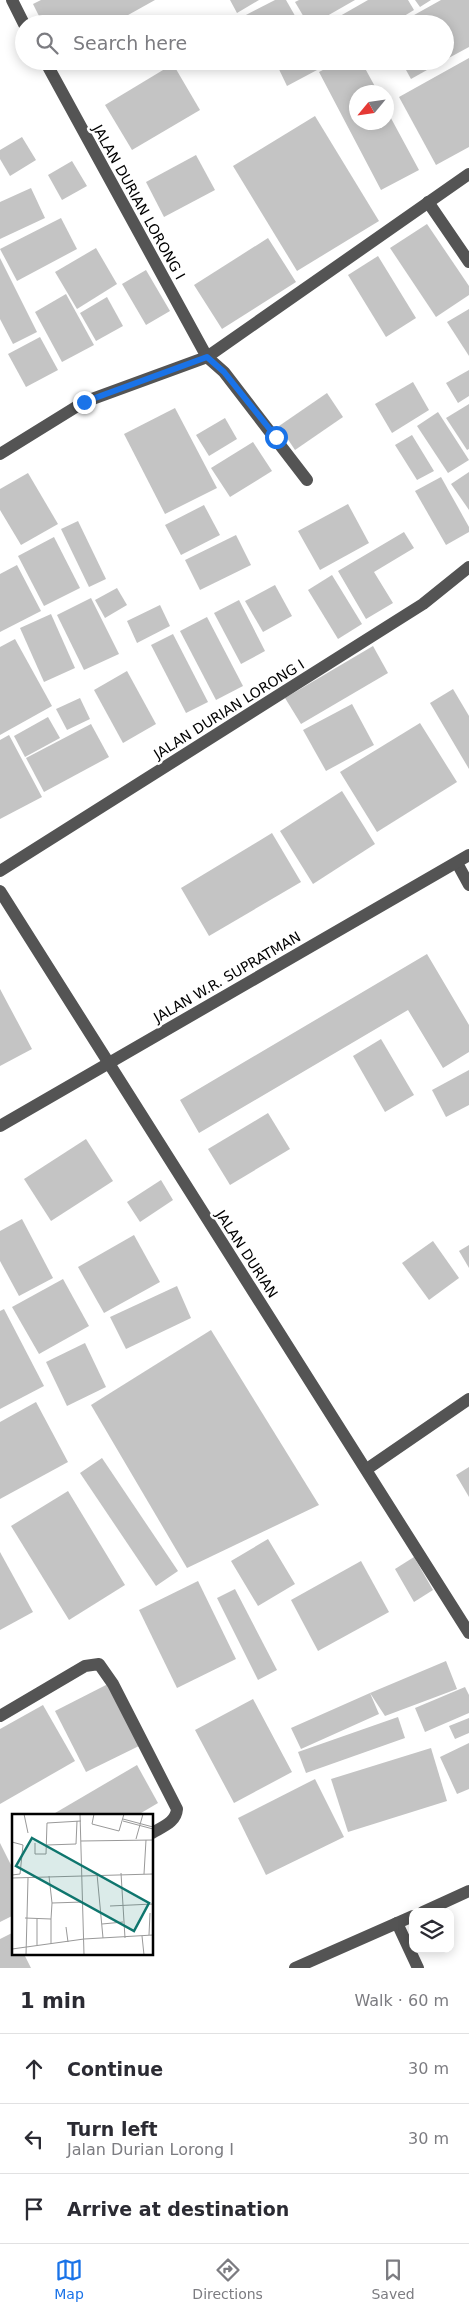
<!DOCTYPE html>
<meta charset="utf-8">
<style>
:root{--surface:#fff;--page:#f2f2f3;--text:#2b2b33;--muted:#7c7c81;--line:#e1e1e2;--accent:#1a73e8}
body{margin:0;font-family:"DejaVu Sans",sans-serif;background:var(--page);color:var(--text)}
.controls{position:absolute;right:15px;bottom:15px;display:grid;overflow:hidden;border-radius:10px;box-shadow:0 2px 12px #0003}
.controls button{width:45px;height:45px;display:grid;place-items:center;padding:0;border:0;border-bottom:1px solid var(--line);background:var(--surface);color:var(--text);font:25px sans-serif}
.compass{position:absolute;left:349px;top:85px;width:45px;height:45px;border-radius:50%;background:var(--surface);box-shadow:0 2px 12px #0003;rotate:241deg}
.stop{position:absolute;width:15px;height:15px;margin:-11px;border:4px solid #1a73e8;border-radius:50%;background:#fff}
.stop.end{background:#1a73e8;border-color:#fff;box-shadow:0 1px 5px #0008}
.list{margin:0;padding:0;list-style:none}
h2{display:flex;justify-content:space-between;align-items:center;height:65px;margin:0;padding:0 20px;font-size:21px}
h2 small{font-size:16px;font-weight:400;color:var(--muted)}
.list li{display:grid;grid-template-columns:32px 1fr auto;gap:15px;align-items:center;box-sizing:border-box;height:70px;padding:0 20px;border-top:1px solid var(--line)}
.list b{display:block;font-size:19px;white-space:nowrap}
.list p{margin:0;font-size:16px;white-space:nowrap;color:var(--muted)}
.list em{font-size:16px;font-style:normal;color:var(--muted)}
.icon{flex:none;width:28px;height:28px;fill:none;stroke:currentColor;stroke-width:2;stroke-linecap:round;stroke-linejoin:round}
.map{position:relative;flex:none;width:469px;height:1968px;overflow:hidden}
.search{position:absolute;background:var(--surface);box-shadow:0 2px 12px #0003;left:15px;right:15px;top:15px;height:55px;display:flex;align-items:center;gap:12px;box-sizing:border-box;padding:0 18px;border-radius:28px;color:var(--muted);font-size:19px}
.sheet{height:275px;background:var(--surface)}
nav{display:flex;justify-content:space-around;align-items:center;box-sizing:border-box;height:70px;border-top:1px solid var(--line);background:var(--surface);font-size:14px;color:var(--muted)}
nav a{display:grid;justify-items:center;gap:2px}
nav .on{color:var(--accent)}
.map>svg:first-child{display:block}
</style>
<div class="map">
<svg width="469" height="1968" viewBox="0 0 469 1968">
<rect width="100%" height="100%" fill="#fff"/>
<g fill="#c4c4c4">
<polygon points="41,0 155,0 112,24 43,24 33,4"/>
<polygon points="230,0 259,0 237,13"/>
<polygon points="275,0 286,0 298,21 294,24 246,24 242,17"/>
<polygon points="299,0 355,0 313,24 308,24 295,2"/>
<polygon points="368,0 408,0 414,10 391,24 335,24 333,20"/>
<polygon points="415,0 431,0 420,7"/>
<polygon points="441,0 469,0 469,47 445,60 445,24 398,24"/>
<polygon points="469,58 469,147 436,165 399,97"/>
<polygon points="275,61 312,61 317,70 287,86"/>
<polygon points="340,61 361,61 378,92 356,92 356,122 386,122 386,109 419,170 381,190 319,72"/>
<polygon points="401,61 443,61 411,79"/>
<polygon points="173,64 200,110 132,150 105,105"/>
<polygon points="315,116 379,221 297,271 233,166"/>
<polygon points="22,137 36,160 10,176 0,159 0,150"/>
<polygon points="196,155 215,190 164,217 146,182"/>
<polygon points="72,161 87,186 62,200 48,175"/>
<polygon points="31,188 45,218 0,239 0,202"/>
<polygon points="61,218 77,249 17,281 0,249"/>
<polygon points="427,224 469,286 469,295 436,317 390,248"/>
<polygon points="268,238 296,282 222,329 194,285"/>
<polygon points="96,248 117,284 77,309 55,272"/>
<polygon points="378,256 416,318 386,337 348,275"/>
<polygon points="0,258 37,332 13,344 0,319"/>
<polygon points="146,270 170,311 146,325 122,284"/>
<polygon points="66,294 94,345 62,362 35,312"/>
<polygon points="107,297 123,326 96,341 80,313"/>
<polygon points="469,309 469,356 447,322"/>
<polygon points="40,337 58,370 26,387 8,354"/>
<polygon points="469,370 469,396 458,403 446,383"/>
<polygon points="413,382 429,410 392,433 375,404"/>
<polygon points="327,393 343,417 295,450 279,426"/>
<polygon points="469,404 469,449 467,450 446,418"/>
<polygon points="175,408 217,488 165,514 124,434"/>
<polygon points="438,412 469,460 448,473 417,426"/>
<polygon points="225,418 237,439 209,456 196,435"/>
<polygon points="412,435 434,471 417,480 395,445"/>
<polygon points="253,442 272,471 230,497 211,468"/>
<polygon points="469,472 469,510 451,484"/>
<polygon points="28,473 58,524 21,545 0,510 0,489"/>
<polygon points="441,477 469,527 469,532 446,545 415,491"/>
<polygon points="348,504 369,543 320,570 298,531"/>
<polygon points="204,505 220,535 181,555 165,525"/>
<polygon points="78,521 106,579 89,587 61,529"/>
<polygon points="404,532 414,548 374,572 393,603 366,619 338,571"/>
<polygon points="236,535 251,565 200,590 185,560"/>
<polygon points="54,537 80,588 44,606 18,556"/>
<polygon points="17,565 41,611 0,632 0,574"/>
<polygon points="332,575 362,624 338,639 308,590"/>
<polygon points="275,585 292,616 263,632 245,601"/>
<polygon points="117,588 127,605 105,618 95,600"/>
<polygon points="91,598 119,654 84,670 57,615"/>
<polygon points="239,600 265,651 241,664 214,613"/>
<polygon points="160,605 170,626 137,643 127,621"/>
<polygon points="51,614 75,668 44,682 20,628"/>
<polygon points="207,617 243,686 216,700 180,631"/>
<polygon points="173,634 208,702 186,713 151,645"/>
<polygon points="15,639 52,706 0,735 0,647"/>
<polygon points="373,646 388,673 301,724 285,698"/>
<polygon points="127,671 156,724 123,743 94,690"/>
<polygon points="453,689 469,716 469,769 430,703"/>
<polygon points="80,698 90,719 67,730 56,709"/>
<polygon points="352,704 374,745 326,771 303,730"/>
<polygon points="48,717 60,738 25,757 14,736"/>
<polygon points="420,723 457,782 377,832 340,772"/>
<polygon points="91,724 109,757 44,792 26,758"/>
<polygon points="9,735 42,797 0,819 0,740"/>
<polygon points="342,791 375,844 313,884 280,831"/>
<polygon points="272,833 301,882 209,936 181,888"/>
<polygon points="427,954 469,1025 469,1052 443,1068 408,1010 199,1133 180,1100"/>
<polygon points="0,989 32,1049 0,1066"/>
<polygon points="381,1039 414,1095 385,1112 353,1056"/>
<polygon points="469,1070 469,1105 446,1117 432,1090"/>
<polygon points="268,1113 290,1149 230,1185 208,1149"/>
<polygon points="86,1139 113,1181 51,1221 24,1179"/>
<polygon points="161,1180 173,1200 140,1222 127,1202"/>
<polygon points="22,1219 53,1278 19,1296 0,1261 0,1231"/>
<polygon points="134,1235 160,1282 104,1313 78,1267"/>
<polygon points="433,1241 459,1278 429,1300 402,1263"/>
<polygon points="469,1245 469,1268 459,1251"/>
<polygon points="63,1279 89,1326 39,1354 12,1307"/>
<polygon points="177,1286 191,1318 126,1349 110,1317"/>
<polygon points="4,1309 44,1386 0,1409 0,1311"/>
<polygon points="211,1330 319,1505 187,1568 91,1405"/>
<polygon points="85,1343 106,1387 67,1406 46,1362"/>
<polygon points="36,1402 68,1462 0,1499 0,1422"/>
<polygon points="102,1458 178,1571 156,1586 80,1473"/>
<polygon points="469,1467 469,1497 456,1475"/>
<polygon points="68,1491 125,1585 69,1620 11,1526"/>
<polygon points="268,1539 295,1584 258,1606 231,1561"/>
<polygon points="0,1552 33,1612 0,1630"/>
<polygon points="414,1557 433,1590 414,1602 395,1569"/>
<polygon points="361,1561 389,1612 318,1651 291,1600"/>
<polygon points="198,1581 236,1659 177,1688 139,1610"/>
<polygon points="235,1589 277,1670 258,1680 217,1598"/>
<polygon points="446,1661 457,1689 385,1716 370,1693 379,1714 301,1749 291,1728 370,1693"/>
<polygon points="108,1684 139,1746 86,1772 55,1711"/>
<polygon points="465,1687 469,1695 469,1713 425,1732 415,1708"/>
<polygon points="253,1699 292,1772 234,1803 195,1730"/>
<polygon points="43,1705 75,1761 0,1804 0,1729"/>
<polygon points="398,1717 405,1738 306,1773 298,1752"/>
<polygon points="469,1718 469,1733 455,1739 449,1726"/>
<polygon points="469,1743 469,1789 457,1794 440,1757"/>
<polygon points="431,1748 447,1801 348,1832 331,1779"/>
<polygon points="137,1765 158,1803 136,1816 50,1816"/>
<polygon points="315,1779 344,1837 266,1875 238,1818"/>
<polygon points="0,1843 14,1871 14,1915 0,1922"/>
<polygon points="14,1932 14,1954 24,1954 31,1968 0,1968 0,1939"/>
</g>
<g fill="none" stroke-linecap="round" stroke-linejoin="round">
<g stroke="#545454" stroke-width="12">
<polyline points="12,0 24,24"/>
<polyline points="45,61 207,357 224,372 307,480"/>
<polyline points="428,202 469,262"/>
<polyline points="0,454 84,402 207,357 469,174"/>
<polyline points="457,863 469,885"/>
<polyline points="0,871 423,604 469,567"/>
<polyline points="0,891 469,1633"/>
<polyline points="0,1126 469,855"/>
<polyline points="367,1469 469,1399"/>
<path d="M0 1716 85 1666 99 1664 113 1684 177 1809C176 1822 164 1826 152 1833"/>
<polyline points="423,1912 469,1891"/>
<polyline points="397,1923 418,1968"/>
<polyline points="295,1968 413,1916"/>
</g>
</g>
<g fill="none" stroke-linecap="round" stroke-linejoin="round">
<polyline stroke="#1a73e8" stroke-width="6" points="84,402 207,357 224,372 276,437"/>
</g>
<g text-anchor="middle" stroke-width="5" stroke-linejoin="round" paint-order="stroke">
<g font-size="14" fill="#000" stroke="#fff">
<text transform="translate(139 202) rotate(61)" y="5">JALAN DURIAN LORONG I</text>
<text transform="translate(229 709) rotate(-32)" y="5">JALAN DURIAN LORONG I</text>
<text transform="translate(227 977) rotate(-30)" y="5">JALAN W.R. SUPRATMAN</text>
<text transform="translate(247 1254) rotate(57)" y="5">JALAN DURIAN</text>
</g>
</g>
<g transform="translate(12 1814)">
<rect width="141" height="141" fill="#fff"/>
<path fill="none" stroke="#999" stroke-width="1" d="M12 0 16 19M68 0 72 141M82 0 80 10 107 17 112 0M111 5 141 13M111 7 141 15M124 25 131 0M69 27 141 26M0 28 11 31 8 60 0 61M23 29V40H34L35 9 69 7M35 31 64 30 65 7M109 59 113 124M85 60 91 124M132 60 134 26M37 62 40 89M0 64 141 60M98 92 141 90M13 104 39 105V130M39 105 40 89 71 88M90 110 111 108M54 113 56 128M137 121 138 99M130 122 132 141M25 131V105M0 135 72 125 141 121M14 141 16 64"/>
<path fill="#0f766e" fill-opacity="0.15" stroke="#0f766e" stroke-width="2.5" d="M20 24 137 89 122 117 4 52Z"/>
<rect width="141" height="141" fill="none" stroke="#000" stroke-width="2.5"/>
</g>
</svg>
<div class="controls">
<button><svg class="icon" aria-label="layers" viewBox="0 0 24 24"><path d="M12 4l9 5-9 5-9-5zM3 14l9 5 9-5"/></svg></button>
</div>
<svg class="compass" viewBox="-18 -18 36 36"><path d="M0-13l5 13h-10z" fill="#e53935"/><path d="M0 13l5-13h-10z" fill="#7c7c81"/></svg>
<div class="stop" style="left:276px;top:437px"></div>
<div class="stop end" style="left:84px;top:402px"></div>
<div class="search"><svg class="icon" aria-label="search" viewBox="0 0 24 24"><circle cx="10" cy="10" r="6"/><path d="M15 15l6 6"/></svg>Search here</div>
</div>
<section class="sheet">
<h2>1 min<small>Walk · 60 m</small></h2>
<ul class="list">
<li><svg class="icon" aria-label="ahead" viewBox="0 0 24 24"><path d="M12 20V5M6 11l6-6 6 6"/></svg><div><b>Continue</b></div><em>30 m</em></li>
<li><svg class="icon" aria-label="left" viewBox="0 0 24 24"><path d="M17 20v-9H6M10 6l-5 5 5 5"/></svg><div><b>Turn left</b><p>Jalan Durian Lorong I</p></div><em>30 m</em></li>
<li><svg class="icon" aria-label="arrive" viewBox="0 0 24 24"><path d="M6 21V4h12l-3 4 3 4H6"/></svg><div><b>Arrive at destination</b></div></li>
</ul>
</section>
<nav>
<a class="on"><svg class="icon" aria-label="map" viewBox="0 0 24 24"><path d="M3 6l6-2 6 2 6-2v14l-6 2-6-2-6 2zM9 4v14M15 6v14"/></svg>Map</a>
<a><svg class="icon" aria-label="directions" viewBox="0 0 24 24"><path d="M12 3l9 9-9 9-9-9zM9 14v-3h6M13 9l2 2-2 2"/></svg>Directions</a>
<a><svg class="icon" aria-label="saved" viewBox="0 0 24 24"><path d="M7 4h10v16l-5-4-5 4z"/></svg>Saved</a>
</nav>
